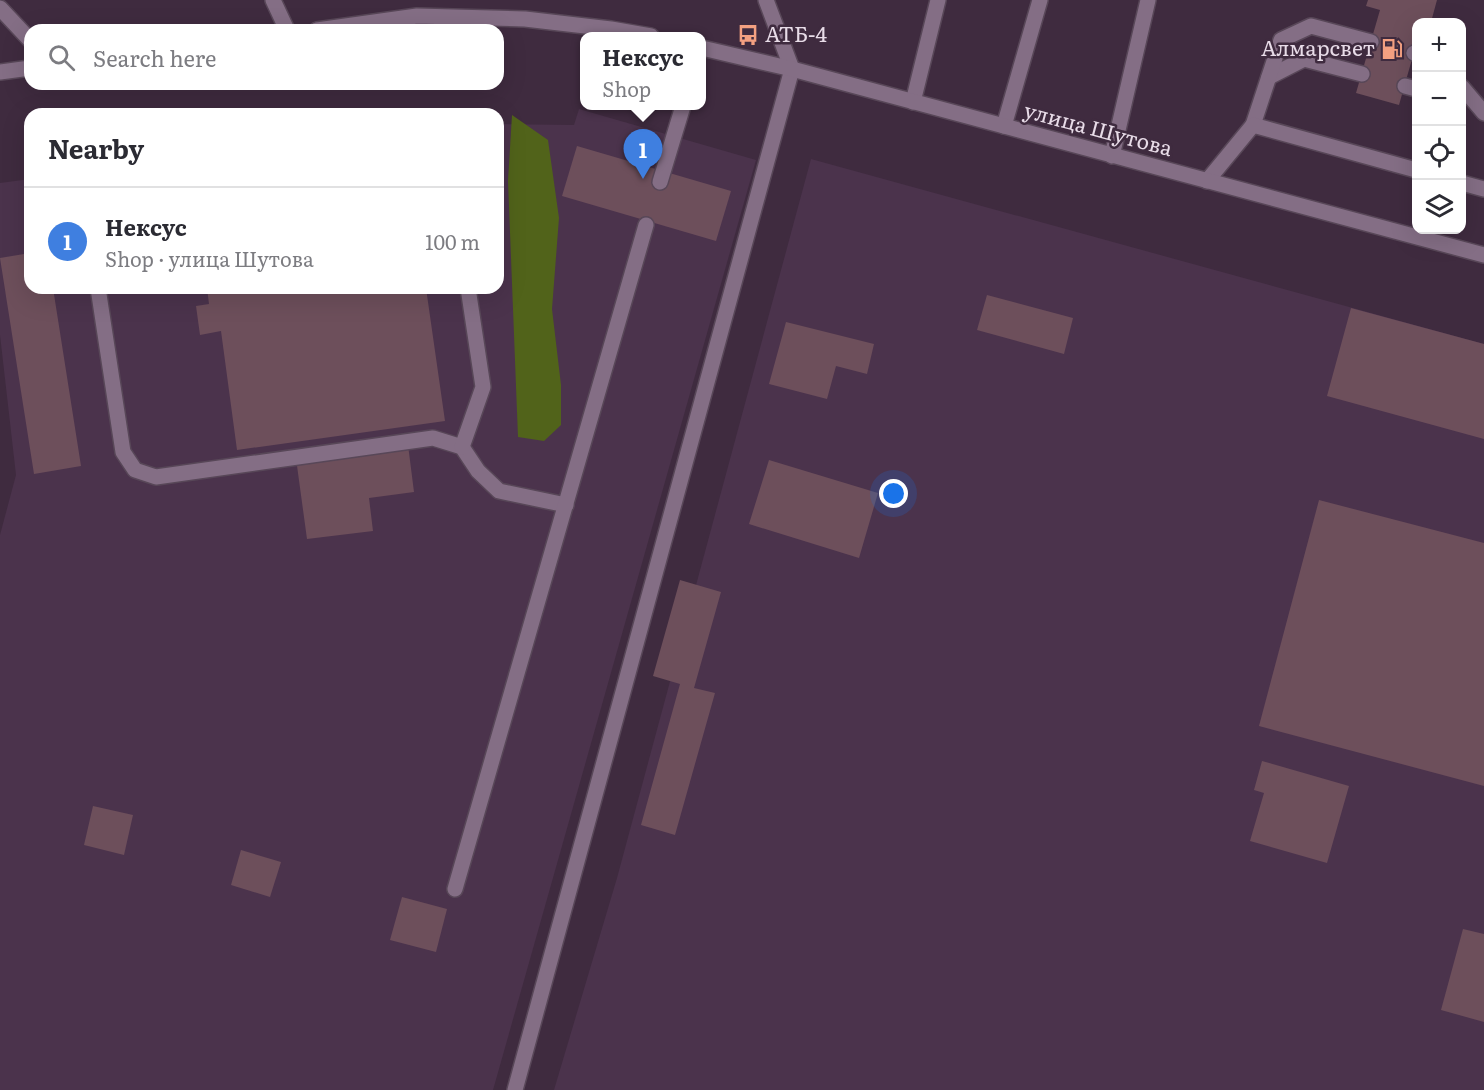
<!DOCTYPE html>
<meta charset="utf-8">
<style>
:root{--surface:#fff;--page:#f7f7f7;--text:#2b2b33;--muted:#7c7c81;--line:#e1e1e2;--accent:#0b8043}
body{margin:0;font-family:Literata,serif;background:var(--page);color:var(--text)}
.controls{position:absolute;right:18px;top:18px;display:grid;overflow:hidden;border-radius:12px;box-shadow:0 6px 24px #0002}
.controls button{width:54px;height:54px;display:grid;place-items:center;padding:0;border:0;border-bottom:2px solid var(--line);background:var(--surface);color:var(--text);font:30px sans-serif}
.you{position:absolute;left:894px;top:494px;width:21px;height:21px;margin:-15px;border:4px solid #fff;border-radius:50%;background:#1a73e8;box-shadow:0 0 0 9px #1a73e833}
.badge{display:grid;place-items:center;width:39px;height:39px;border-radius:50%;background:var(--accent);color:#fff;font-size:20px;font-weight:700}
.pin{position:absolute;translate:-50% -50px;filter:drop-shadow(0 2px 3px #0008)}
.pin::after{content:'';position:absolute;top:32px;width:21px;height:18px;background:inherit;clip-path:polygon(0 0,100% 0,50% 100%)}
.popup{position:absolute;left:580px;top:32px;width:126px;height:78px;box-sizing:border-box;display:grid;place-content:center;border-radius:12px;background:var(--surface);filter:drop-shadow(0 2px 4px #0005);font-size:20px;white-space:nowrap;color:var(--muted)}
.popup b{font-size:22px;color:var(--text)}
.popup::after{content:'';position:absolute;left:50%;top:100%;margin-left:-12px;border:12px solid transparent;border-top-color:var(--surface)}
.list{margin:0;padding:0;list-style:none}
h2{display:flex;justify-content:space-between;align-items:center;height:78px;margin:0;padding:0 24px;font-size:26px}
h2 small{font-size:20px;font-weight:400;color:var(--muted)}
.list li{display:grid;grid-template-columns:39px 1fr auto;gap:18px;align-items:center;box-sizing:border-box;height:108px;padding:0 24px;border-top:2px solid var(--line)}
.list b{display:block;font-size:22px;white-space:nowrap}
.list p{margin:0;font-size:20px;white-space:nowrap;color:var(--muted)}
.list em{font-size:20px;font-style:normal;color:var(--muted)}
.icon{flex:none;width:33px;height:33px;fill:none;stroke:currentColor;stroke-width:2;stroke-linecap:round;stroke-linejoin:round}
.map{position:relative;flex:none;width:1484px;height:1090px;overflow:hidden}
.search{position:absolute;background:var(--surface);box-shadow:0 6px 24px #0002;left:24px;top:24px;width:480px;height:66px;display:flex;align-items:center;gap:15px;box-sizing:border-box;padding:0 21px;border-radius:18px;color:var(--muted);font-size:22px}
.panel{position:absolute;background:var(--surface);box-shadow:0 6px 24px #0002;left:24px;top:108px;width:480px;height:186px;border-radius:18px}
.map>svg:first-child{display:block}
</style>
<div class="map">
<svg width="1484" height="1090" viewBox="0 0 1484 1090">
<rect width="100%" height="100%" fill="#3f2b3f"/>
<g fill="#4b334c">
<polygon points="579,109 756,160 493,1090 0,1090 0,535 16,475 0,335 0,183 30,179 30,288 498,288 498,124 574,125"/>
<polygon points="811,159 1484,344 1484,1090 554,1090 617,878"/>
</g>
<polygon fill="#51631a" points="512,115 548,140 559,218 552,309 561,385 561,425 544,441 518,437 508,181"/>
<g fill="#6d4f5b">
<polygon points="1368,0 1437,0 1431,22 1416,22 1416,45 1399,105 1356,93 1380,10 1366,6"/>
<polygon points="577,146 731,191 716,241 562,196"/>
<polygon points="30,253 30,288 53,288 81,466 34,474 0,258"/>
<polygon points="207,288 426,288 445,421 237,450 221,331 200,335 196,306 209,304"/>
<polygon points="987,295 1073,318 1064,354 977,330"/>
<polygon points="1351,308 1484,344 1484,439 1327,396"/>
<polygon points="786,322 874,344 867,374 836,366 827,399 769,384"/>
<polygon points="407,437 414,492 369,498 373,531 307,539 295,451"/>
<polygon points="769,460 878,493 859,558 749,524"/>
<polygon points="1319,500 1484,543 1484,786 1259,726"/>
<polygon points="680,580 721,592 694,688 715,693 675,835 641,825 680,684 653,676"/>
<polygon points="1262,761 1349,786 1327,863 1250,841 1264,793 1254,790"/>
<polygon points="93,806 133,815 124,855 84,845"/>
<polygon points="241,850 281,862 270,897 231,885"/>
<polygon points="402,897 447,909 436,952 390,940"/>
<polygon points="1463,929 1484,934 1484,1022 1441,1010"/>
</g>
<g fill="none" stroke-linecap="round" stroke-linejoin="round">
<defs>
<g id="service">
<polyline points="0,8 30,40"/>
<polyline points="1414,53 1416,54"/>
<polyline points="1269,77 1304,59 1362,74"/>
<polyline points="1405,86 1416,89"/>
<polyline points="1462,87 1484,113"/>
<polyline points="913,102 938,0"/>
<polyline points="1253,125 1281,40 1311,26 1371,42"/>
<polyline points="1004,126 1040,0"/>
<polyline points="1112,156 1148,0"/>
<polyline points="1207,181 1253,125 1416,170"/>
<polyline points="660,182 683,106"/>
<polyline points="1462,183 1484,189"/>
<polyline points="98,288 123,452 135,470 156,477 433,438 462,447 478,471 499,491 566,505"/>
<polyline points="462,447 483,387 468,288"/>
<polyline points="455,889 646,225"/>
<polyline points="515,1090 792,69 766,0"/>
</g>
<polyline id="minor" points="273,0 287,30"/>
<g id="tertiary">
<polyline points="317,30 417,16 525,19 611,29 651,36"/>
<polyline points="702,48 792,69 1484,255"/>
<polyline points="0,72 30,68"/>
</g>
</defs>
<use href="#service" stroke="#584758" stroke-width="18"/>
<use href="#minor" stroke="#584758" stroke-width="18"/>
<use href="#tertiary" stroke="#584758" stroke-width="18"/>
<use href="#service" stroke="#846e85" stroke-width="15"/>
<use href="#minor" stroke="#846e85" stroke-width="15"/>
<use href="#tertiary" stroke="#846e85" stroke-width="15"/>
</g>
<defs>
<symbol id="bus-bare" viewBox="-9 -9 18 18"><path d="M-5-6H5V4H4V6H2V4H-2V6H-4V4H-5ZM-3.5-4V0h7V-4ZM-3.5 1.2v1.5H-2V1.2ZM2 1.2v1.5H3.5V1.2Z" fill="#f3a081" stroke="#3f2b3f" stroke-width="2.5" paint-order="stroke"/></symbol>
<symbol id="fuel-bare" viewBox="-9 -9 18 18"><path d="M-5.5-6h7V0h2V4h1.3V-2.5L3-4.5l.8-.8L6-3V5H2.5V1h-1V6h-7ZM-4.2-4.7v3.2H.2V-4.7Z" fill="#f3a081" stroke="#3f2b3f" stroke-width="2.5" paint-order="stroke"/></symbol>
</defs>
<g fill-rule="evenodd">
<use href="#bus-bare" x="733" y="20" width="30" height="30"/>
<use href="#fuel-bare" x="1377" y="34" width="30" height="30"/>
</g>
<g text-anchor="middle" stroke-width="5" stroke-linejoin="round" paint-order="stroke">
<g font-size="21" fill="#e8dce8" stroke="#3f2b3f" text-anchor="start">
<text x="765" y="42">АТБ-4</text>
<text x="1375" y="56" text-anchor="end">Алмарсвет</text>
</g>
<g font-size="21" fill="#e8dce8" stroke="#3f2b3f">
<text transform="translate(1098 130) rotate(15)" y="7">улица Шутова</text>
</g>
</g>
</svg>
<div class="controls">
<button>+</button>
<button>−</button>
<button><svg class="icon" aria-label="locate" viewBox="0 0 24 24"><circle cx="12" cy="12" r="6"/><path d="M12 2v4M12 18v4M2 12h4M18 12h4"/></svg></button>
<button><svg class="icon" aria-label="layers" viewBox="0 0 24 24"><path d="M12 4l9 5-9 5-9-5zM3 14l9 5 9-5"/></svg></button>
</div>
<div class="you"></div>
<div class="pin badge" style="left:643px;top:179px;background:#3f7fe0">1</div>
<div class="popup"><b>Нексус</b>Shop</div>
<div class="search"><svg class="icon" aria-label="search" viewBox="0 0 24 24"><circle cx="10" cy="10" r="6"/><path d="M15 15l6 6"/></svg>Search here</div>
<section class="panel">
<h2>Nearby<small></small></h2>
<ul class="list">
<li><span class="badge" style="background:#3f7fe0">1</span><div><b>Нексус</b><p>Shop · улица Шутова</p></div><em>100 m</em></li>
</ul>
</section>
</div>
